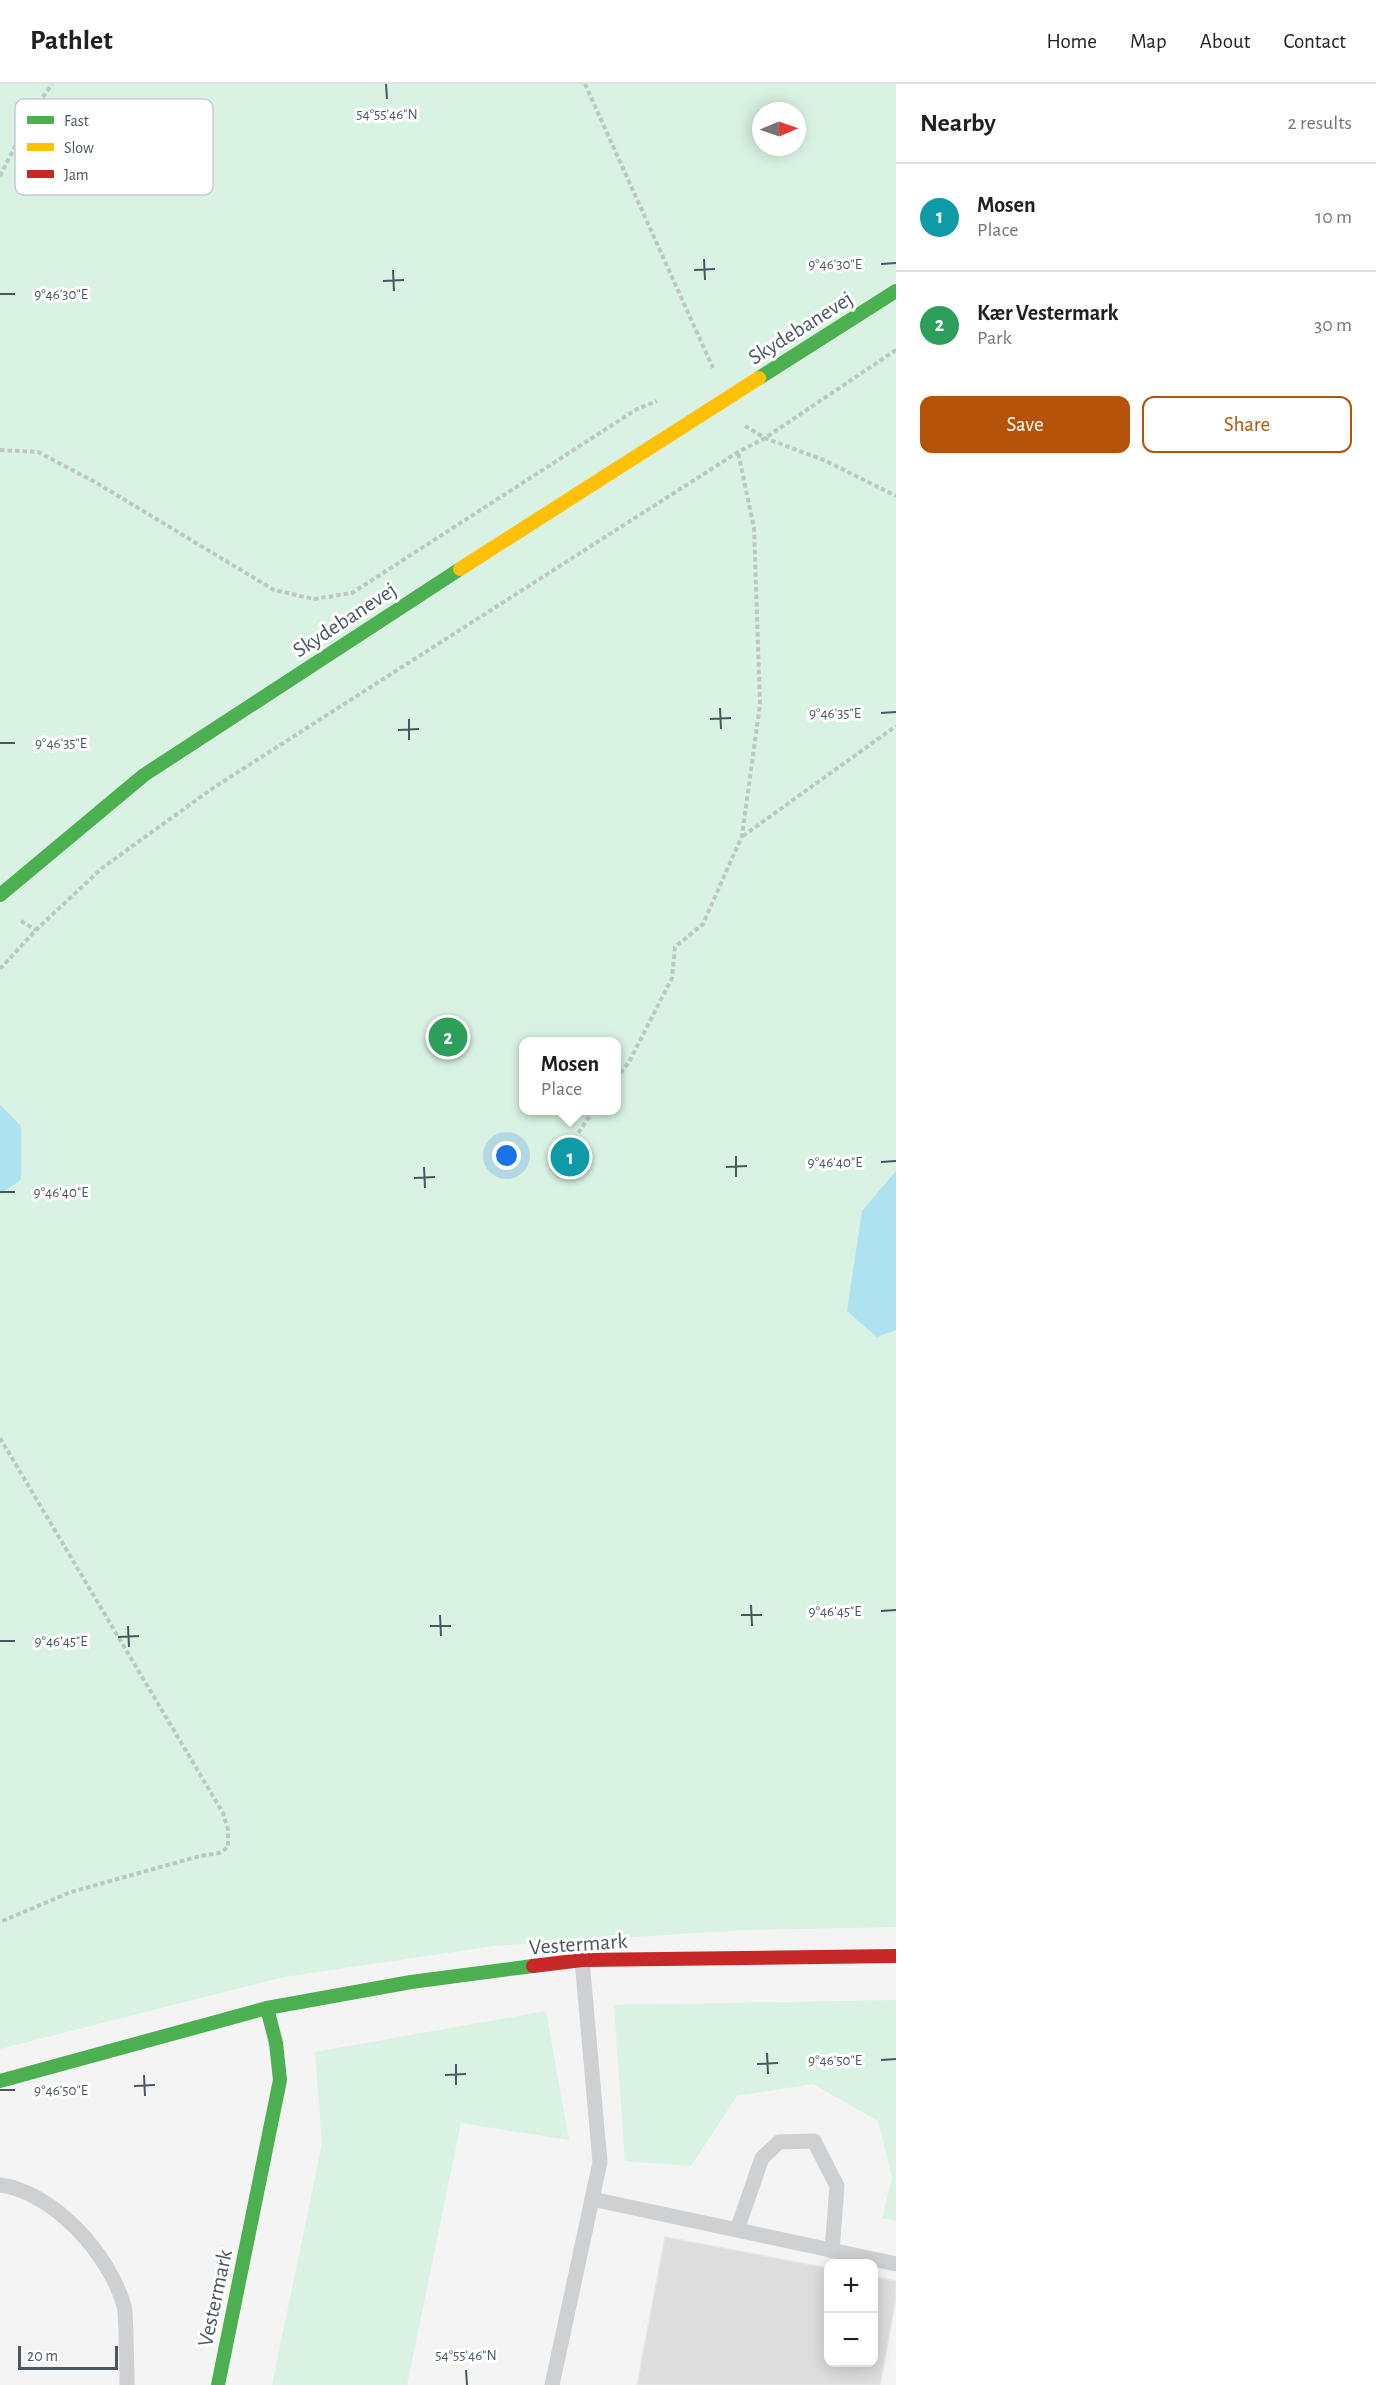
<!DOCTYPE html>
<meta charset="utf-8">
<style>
:root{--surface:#fff;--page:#f2f2f2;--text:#202124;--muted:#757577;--line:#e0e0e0;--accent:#b45309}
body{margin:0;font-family:"Alegreya Sans",sans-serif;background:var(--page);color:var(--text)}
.controls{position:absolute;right:18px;bottom:18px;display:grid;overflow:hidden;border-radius:12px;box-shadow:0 3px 15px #0003}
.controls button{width:54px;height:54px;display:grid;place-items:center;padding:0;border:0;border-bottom:2px solid var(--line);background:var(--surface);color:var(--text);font:30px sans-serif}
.compass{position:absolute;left:752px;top:18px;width:54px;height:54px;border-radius:50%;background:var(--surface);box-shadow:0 3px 15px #0003;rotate:88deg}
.scale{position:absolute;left:18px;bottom:15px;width:100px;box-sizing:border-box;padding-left:6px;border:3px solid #4a5661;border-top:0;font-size:16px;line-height:21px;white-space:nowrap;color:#4a5661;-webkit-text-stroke:4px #fff;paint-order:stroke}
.you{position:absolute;left:507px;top:1072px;width:21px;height:21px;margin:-15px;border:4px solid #fff;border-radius:50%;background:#1a73e8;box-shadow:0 0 0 9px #1a73e833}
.badge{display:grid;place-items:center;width:39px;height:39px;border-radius:50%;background:var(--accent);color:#fff;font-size:20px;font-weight:700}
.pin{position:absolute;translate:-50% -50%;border:3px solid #fff;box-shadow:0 2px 6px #0006}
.popup{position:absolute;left:519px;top:953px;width:102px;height:78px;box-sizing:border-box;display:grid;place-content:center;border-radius:12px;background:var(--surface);filter:drop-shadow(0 2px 4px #0005);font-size:20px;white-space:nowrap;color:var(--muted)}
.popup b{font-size:22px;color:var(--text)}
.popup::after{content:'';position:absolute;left:50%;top:100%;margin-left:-12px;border:12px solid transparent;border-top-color:var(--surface)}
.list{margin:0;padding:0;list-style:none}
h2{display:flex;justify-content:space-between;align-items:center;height:78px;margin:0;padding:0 24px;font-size:26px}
h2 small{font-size:20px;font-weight:400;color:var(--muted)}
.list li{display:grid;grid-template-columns:39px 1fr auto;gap:18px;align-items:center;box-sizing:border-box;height:108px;padding:0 24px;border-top:2px solid var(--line)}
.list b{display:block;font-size:22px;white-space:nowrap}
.list p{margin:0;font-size:20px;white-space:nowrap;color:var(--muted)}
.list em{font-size:20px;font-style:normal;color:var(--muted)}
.actions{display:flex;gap:12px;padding:18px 24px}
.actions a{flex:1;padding:14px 0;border:2px solid var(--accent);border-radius:12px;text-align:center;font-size:21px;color:var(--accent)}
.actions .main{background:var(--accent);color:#fff}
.map{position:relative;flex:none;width:896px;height:2301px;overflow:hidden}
header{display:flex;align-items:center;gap:36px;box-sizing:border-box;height:84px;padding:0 30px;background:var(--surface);border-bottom:2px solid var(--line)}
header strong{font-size:28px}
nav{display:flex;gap:33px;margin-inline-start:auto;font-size:21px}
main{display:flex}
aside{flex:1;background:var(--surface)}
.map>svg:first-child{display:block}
</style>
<header>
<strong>Pathlet</strong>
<nav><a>Home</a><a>Map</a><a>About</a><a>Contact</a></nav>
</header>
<main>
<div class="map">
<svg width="896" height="2301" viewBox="0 0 896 2301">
<rect width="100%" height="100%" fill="#f4f4f4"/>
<g fill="#d9f2e3" fill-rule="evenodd">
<path d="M0 0H896V1843L744 1846 494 1862 284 1893 0 1965ZM761 27H797V63H761ZM524 958H616V1026H524Z"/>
<polygon points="896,1916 896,2137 882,2134 892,2094 878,2037 813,2000 737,2012 691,2082 625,2077 614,1921"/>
<polygon points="546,1927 569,2056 461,2039 407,2301 272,2301 322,2060 315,1968"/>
</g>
<g fill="#aee2f0">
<polygon points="0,1021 21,1042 21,1096 0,1110"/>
<polygon points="896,1087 896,1246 877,1253 847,1227 862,1127"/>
</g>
<g fill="#ddddde" stroke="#e5e6e7" stroke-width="1.5">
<polygon points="566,1059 579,1063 581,1068 569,1080 564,1078 560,1065"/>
<polygon points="665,2153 828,2184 828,2278 874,2278 874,2193 896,2197 896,2214 880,2301 637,2301"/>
</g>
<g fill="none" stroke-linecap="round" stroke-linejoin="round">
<g stroke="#bcc7c4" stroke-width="4" stroke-dasharray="4.5 3" stroke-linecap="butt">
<polyline points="585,0 713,284"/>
<polyline points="0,92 33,27 52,0"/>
<polyline points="745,342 765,354 826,377 896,412"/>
<polyline points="0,366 38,368 95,398 274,506 314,515 352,509 637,325 657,317"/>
<polyline points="743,752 896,642"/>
<polyline points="21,837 36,846"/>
<polyline points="0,885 36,846 102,784 213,704 738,368 765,354 896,266"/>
<polyline points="616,995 629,978 672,894 675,863 703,840 742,752 760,620 754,444 738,368"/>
<polyline points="574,1055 594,1026"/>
<polyline points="0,1354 223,1729 228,1745 228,1763 219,1769 200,1772 71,1808 0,1838"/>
</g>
<g stroke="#ced0d2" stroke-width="15">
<path d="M0 2101C54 2108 110 2171 124 2222 126 2229 125 2238 126 2245 126 2264 127 2282 127 2301"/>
<polyline points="592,2115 896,2180"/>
<polyline points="737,2146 762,2074 779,2058 814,2057 837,2102 832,2167"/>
<polyline points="552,2301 600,2078 582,1876"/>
</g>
<g stroke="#4caf50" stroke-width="14">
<polyline points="759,294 896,207"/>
<polyline points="0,811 144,691 460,485"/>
<polyline points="0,1997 267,1924 411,1898 533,1882"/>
<polyline points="218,2301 280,1996 276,1959 267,1924"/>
</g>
<polyline stroke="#ffc107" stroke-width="14" points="460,485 759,294"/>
<polyline stroke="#c62828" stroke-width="14" points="533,1882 582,1876 896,1872"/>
</g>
<path fill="none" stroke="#4a5661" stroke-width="2" d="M386 0 387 15M704 175 705 196M881 180 896 179M393 186 394 207M694 186 715 185M383 197 404 196M0 210H15M720 624 721 645M881 629 896 628M409 635V656M710 635 731 634M398 646 419 645M0 659H15M736 1072V1093M881 1078 896 1077M424 1083 425 1104M726 1083 747 1082M414 1094 435 1093M0 1108H15M751 1521 752 1542M881 1527 896 1526M440 1531 441 1552M741 1531H762M128 1542 129 1563M430 1542H451M118 1553 139 1552M0 1557H15M767 1969 768 1990M881 1976 896 1975M456 1980V2001M757 1980 778 1979M144 1991 145 2012M445 1991 466 1990M134 2002 155 2001M0 2006H15M466 2286 467 2301"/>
<g text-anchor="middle" stroke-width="6" stroke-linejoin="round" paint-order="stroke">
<g font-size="22" fill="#4a5661" stroke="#fff">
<text transform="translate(800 243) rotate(-32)" y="8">Skydebanevej</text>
<text transform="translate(344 535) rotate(-33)" y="8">Skydebanevej</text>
<text transform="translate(578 1859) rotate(-4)" y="8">Vestermark</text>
<text transform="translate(214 2214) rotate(-78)" y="8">Vestermark</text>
</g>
</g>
<rect x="15" y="15" width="198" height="96" rx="9" fill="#fff" stroke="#c9ccd0" stroke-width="1.5"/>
<rect x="27" y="32" width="27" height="8" fill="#4caf50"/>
<rect x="27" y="59" width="27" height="8" fill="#ffc107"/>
<rect x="27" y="86" width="27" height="8" fill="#c62828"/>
<g font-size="16" fill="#4a5661">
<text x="64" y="42">Fast</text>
<text x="64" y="69">Slow</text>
<text x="64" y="96">Jam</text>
</g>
<g font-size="15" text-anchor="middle" fill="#4a5661" stroke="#fff" stroke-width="6" stroke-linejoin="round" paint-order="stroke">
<text x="387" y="35">54°55'46"N</text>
<text x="835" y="185">9°46'30"E</text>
<text x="61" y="215">9°46'30"E</text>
<text x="835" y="634">9°46'35"E</text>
<text x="61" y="664">9°46'35"E</text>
<text x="835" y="1083">9°46'40"E</text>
<text x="61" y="1113">9°46'40"E</text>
<text x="835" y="1532">9°46'45"E</text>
<text x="61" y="1562">9°46'45"E</text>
<text x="835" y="1981">9°46'50"E</text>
<text x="61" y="2011">9°46'50"E</text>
<text x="466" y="2276">54°55'46"N</text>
</g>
</svg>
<div class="controls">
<button>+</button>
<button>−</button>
</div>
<svg class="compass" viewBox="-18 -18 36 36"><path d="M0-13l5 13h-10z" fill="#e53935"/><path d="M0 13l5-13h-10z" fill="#757577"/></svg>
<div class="scale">20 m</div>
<div class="you"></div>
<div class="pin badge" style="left:570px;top:1073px;background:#0f9aa8">1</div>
<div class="popup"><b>Mosen</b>Place</div>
<div class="pin badge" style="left:448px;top:953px;background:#2e9e5b">2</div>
</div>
<aside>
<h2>Nearby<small>2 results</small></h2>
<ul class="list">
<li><span class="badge" style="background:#0f9aa8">1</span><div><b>Mosen</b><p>Place</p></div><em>10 m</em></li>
<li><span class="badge" style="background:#2e9e5b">2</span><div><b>Kær Vestermark</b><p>Park</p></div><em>30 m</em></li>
</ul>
<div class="actions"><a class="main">Save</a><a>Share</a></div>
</aside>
</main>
